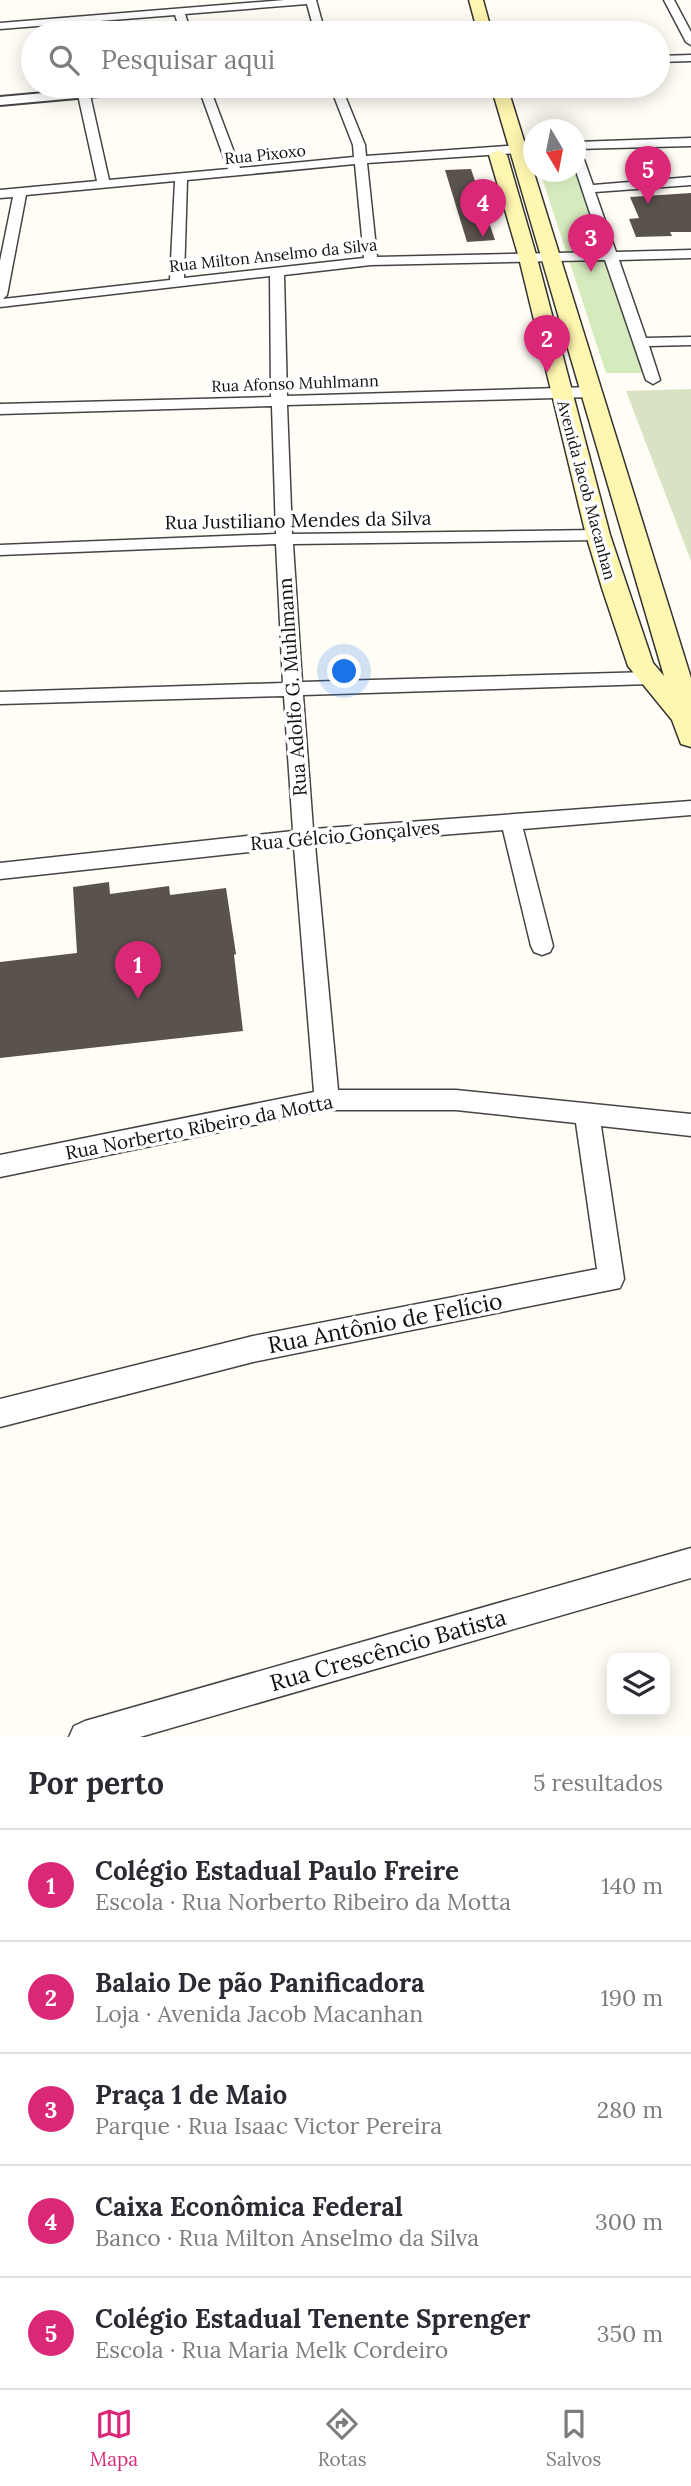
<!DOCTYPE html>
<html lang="pt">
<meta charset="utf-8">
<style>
:root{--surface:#fff;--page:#f7f7f7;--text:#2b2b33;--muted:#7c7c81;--line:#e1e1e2;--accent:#db2777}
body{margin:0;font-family:Lora,serif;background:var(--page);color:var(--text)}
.controls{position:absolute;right:21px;bottom:21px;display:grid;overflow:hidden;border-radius:14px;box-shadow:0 4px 18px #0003}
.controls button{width:63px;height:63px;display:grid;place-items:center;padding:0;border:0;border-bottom:2px solid var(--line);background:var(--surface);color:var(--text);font:35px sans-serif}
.compass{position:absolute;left:523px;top:119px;width:63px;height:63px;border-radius:50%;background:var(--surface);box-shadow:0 4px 18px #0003;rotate:170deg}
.you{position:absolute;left:345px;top:672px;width:24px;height:24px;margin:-18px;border:5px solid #fff;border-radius:50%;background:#1a73e8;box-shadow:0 0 0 10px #1a73e833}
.badge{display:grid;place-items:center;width:46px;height:46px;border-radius:50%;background:var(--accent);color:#fff;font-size:23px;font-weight:700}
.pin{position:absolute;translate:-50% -58px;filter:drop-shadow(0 2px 4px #0008)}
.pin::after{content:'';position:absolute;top:37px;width:24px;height:21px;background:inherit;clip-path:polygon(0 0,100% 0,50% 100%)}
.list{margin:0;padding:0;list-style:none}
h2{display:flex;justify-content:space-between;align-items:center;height:91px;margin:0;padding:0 28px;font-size:30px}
h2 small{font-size:23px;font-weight:400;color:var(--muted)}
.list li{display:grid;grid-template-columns:46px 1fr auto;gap:21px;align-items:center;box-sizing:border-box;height:112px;padding:0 28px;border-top:2px solid var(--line)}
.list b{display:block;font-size:26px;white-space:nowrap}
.list p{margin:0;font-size:23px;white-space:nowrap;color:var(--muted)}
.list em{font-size:23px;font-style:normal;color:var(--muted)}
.icon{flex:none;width:38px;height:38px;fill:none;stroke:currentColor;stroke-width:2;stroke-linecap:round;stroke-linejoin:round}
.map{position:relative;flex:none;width:691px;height:1737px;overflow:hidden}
.search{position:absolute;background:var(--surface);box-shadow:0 4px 18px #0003;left:21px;right:21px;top:21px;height:77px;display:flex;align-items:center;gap:18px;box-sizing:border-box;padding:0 24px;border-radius:38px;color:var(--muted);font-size:26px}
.sheet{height:651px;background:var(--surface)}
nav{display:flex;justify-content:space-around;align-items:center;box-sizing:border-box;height:98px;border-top:2px solid var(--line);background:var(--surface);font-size:19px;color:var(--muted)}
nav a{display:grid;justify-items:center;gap:4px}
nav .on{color:var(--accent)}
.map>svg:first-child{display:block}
</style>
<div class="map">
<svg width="691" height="1737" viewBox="0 0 691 1737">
<rect width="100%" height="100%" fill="#fffdf5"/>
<polygon fill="#d5ebbd" points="540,172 575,172 644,373 606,373"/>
<polygon fill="#d9e3c4" points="691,389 691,561 626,391"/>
<g fill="#5a524d">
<polygon points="471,169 495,240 467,242 445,170"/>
<polygon points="691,193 691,232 670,232 672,236 636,237 629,219 639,218 630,197"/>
<polygon points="109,882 110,894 169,886 170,895 226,888 236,954 234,955 243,1031 0,1058 0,962 77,953 73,887"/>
</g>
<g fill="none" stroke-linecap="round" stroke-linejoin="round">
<defs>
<g id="minor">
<polygon points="285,0 316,0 325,33 315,33 307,4 185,14 191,33 181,33 175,15 0,29 0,23"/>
<polygon points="664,0 674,0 691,32 691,45 686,42"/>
<polygon points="691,55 691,61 658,62 658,56"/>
<path d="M76 86H88L109 180 228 169 198 86H209L240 168 354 157 353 145 330 86H341L365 145 366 156 534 144V152L367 163 377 257 603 252 576 171V150L582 154 593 185 691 177V185L595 192 616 252 691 250V258L619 260 646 338 691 337V345L649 346 660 380 653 384 646 380 605 260 371 265 284 275 287 396 592 387 600 392 592 397 287 405 292 534 598 530 606 535 598 540 293 544 302 682 650 672 657 674 659 678 657 682 650 684 303 695 313 829 691 801V815L523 829 553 946 550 952 542 955 534 952 531 946 503 830 315 845 338 1090H456L691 1114V1136L601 1126 624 1279 620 1288 253 1362 0 1427V1399L253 1336 597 1269 576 1123 456 1110H327L0 1177V1155L314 1092 294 847 0 879V863L293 831 284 696 0 704V692L283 683 276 544 0 555V545L276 534 272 406 0 414V404L271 397 270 276 0 307V261L13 197 0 198V190L97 181ZM355 164 364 258 184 278 187 180ZM175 181 170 280 3 299 7 295 26 195Z"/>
<polygon points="691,138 691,146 576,149 576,142"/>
<polygon points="691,1548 691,1578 140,1737 69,1737 74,1726 85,1721"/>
</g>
<polygon id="tertiary" points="121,86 172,86 165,90 0,105 0,97"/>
<g id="secondary">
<polygon points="469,0 483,0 492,33 478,33"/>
<polygon points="491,86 507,86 691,678 691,747 681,744 672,720 628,666 602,588 586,535 519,258 489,155 498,150 507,155 537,258 610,535 653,663 664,676"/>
</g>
</defs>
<use href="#minor" stroke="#444" stroke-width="3"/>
<use href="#tertiary" stroke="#444" stroke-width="4"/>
<use href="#secondary" stroke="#333" stroke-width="3"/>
<use href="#minor" fill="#fff" fill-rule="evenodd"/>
<use href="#tertiary" fill="#fff" fill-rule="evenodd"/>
<use href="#secondary" fill="#fff6b0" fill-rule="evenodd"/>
</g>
<g text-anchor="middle" stroke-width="7" stroke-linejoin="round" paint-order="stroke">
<g font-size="16" fill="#111" stroke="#fff">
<text transform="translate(265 154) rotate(-6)" y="6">Rua Pixoxo</text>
<text transform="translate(273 255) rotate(-6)" y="6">Rua Milton Anselmo da Silva</text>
<text transform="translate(295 383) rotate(-2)" y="6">Rua Afonso Muhlmann</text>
<text transform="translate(587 490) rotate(75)" y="6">Avenida Jacob Macanhan</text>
</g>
<g font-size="19" fill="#111" stroke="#fff">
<text transform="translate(298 520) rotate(-1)" y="7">Rua Justiliano Mendes da Silva</text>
<text transform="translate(292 687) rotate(-94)" y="7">Rua Adolfo G. Muhlmann</text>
<text transform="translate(345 835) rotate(-5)" y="7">Rua Gélcio Gonçalves</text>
<text transform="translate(199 1127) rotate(-11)" y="7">Rua Norberto Ribeiro da Motta</text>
</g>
<g font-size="23" fill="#111" stroke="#fff">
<text transform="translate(385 1323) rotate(-11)" y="8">Rua Antônio de Felício</text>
<text transform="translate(388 1650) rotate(-16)" y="8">Rua Crescêncio Batista</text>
</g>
</g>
</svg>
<div class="controls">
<button><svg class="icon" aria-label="layers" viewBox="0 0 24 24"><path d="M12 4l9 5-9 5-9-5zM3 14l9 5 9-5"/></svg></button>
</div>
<svg class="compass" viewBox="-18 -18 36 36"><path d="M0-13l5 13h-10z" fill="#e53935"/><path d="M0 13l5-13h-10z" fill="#7c7c81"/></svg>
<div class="you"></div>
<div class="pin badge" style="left:138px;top:999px">1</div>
<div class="pin badge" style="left:547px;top:373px">2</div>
<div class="pin badge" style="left:591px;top:272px">3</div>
<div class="pin badge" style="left:483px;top:237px">4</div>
<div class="pin badge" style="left:648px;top:204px">5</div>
<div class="search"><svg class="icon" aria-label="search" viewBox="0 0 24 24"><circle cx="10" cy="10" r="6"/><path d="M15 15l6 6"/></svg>Pesquisar aqui</div>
</div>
<section class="sheet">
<h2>Por perto<small>5 resultados</small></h2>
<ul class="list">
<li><span class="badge">1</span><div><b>Colégio Estadual Paulo Freire</b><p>Escola · Rua Norberto Ribeiro da Motta</p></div><em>140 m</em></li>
<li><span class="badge">2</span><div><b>Balaio De pão Panificadora</b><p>Loja · Avenida Jacob Macanhan</p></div><em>190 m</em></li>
<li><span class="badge">3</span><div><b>Praça 1 de Maio</b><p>Parque · Rua Isaac Victor Pereira</p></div><em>280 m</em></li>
<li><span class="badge">4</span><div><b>Caixa Econômica Federal</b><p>Banco · Rua Milton Anselmo da Silva</p></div><em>300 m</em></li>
<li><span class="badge">5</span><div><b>Colégio Estadual Tenente Sprenger</b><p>Escola · Rua Maria Melk Cordeiro</p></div><em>350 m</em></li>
</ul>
</section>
<nav>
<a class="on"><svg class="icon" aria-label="map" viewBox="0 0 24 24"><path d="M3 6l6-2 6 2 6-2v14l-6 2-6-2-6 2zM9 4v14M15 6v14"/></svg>Mapa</a>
<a><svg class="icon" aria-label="directions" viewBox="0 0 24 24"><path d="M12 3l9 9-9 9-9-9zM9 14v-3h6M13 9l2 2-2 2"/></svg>Rotas</a>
<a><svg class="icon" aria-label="saved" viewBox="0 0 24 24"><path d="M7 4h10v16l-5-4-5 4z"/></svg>Salvos</a>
</nav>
